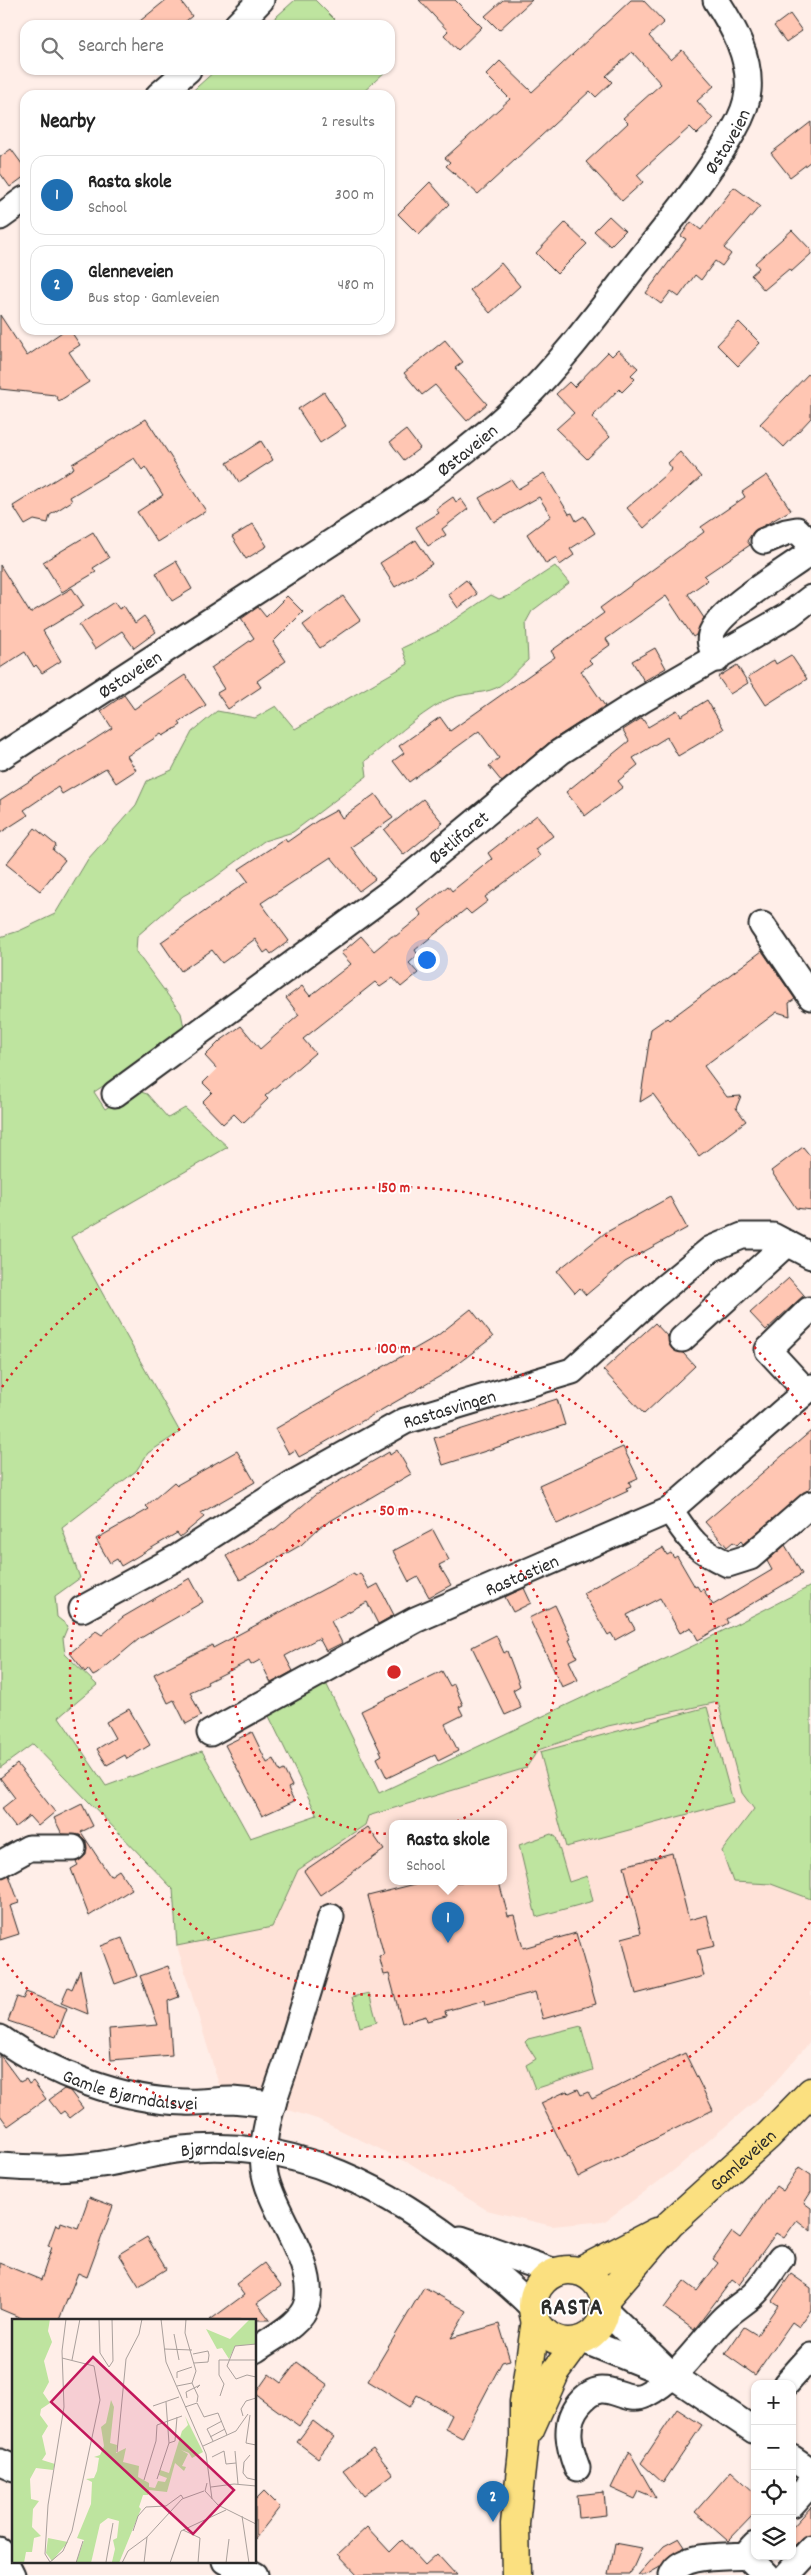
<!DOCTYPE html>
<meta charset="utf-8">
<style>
:root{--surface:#fff;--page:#f6f6f6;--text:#222;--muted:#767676;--line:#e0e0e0;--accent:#1f6fb2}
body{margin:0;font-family:Dekko,sans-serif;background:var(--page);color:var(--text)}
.controls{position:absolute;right:15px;bottom:15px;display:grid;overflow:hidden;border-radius:10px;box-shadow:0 1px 4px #0004}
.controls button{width:45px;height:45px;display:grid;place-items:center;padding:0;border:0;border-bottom:1px solid var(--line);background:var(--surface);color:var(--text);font:25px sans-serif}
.you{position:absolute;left:426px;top:959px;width:18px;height:18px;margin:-12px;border:4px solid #fff;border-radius:50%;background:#1a73e8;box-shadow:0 0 0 8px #1a73e833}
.badge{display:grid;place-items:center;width:32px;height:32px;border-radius:50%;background:var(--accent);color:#fff;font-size:16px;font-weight:700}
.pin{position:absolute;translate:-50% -41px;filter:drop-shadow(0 1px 2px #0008)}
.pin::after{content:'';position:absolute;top:26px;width:18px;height:15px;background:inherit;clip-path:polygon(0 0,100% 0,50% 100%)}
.popup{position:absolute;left:389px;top:1820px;width:118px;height:65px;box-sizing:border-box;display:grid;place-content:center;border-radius:10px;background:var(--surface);filter:drop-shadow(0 1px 4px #0005);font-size:16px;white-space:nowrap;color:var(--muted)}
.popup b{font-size:19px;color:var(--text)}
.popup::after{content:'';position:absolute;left:50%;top:100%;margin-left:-10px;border:10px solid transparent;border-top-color:var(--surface)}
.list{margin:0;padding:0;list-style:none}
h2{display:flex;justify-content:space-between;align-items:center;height:65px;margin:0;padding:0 20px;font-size:21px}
h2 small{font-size:16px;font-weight:400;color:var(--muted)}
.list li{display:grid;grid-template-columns:32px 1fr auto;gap:15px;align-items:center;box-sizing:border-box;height:80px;margin:0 10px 10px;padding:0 10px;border:1px solid var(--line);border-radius:15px}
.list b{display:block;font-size:19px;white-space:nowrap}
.list p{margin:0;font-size:16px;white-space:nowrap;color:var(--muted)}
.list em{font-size:16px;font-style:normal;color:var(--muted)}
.icon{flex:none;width:28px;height:28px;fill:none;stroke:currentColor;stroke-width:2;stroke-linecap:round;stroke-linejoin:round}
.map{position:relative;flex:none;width:811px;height:2575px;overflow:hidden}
.search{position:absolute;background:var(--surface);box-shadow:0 1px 4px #0004;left:20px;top:20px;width:375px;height:55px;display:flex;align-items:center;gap:12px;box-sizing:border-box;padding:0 18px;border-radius:15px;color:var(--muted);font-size:19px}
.panel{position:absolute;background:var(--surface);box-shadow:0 1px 4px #0004;left:20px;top:90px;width:375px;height:245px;border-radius:15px}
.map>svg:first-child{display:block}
</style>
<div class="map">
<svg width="811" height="2575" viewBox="0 0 811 2575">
<rect width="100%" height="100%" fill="#ffeee8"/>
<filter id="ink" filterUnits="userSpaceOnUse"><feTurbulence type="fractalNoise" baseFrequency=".02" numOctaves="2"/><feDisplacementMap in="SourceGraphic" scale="10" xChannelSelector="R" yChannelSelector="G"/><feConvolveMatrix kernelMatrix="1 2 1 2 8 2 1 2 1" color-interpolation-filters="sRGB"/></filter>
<g filter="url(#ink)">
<path fill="#ffe2d8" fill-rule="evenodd" d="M718 1702 742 1793 754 1809 722 1851 733 1882 771 1884 811 1899V2041L769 2089 673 2171 605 2221 552 2226 487 2210 411 2164 317 2119 220 2088 177 1946 272 1927 298 1870 365 1825 367 1817 526 1768 538 1750 608 1726ZM393 1824H503V1882H393Z"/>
<g fill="#bee49f" stroke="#748865">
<polygon points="295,0 315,0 340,25 267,25"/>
<polygon points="216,70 387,70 360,95 188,95"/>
<path d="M555 566 569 583 532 611 526 622 528 660C519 668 507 682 496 688 481 695 461 692 444 701 415 717 391 741 365 761L367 776 293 832 264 841 213 879 183 896 137 936 136 952 181 1013 185 1032 94 1092 105 1109 135 1090 147 1094 168 1118 185 1108 228 1147 71 1237 180 1432 148 1453 136 1471 62 1528 80 1578 55 1596 57 1617 68 1626 63 1638 65 1654 97 1685 59 1717 106 1786 202 1751 250 1838 317 1815 267 1712 324 1679 379 1793 699 1643 811 1586V1899L771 1884 733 1882 722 1851 754 1809 742 1793 718 1702 608 1726 538 1750 526 1768 368 1816 365 1825 298 1870 272 1927 177 1946 173 1889 33 1744 0 1768V937L19 931 55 914 88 859 136 805 147 781 172 770 192 732 217 711 255 718 276 706 295 729 408 664 402 648 438 631 491 595 499 599 511 595Z"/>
<polygon points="707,1707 733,1802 566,1847 540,1752"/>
<polygon points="551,1834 556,1837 569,1882 587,1876 593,1901 536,1917 519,1845"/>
<polygon points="369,1993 377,2022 360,2027 352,1997"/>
<polygon points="581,2026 593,2070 535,2089 526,2065 536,2059 525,2042 528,2039"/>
</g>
<g fill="#ffc6b3" stroke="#2b2b2b">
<polygon points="166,0 180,0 192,16 181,25 135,25"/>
<polygon points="419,0 455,0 482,27 458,50 444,35 448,31"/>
<polygon points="503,0 532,0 499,30 485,16"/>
<polygon points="631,0 643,0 664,22 649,36 671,60 682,50 714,86 697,101 713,119 697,134 690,127 637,175 643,182 622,201 586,162 628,123 623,118 661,84 632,52 606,76 612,82 596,97 590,91 478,194 446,166 450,162 445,158 510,99 486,75 500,61 532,92"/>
<polygon points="790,14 802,31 786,42 774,26"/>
<polygon points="811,122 811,161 790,177 771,153"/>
<polygon points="11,149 25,168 25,176 10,187 0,173 0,157"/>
<polygon points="430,182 449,204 419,235 398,214"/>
<polygon points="734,187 760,206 724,248 731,254 722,266 715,261 701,280 695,275 679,297 671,291 661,304 646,293 686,239 681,236 691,222 701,230"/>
<polygon points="609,216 625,231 610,246 594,231"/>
<polygon points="565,223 587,244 557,274 536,253"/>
<polygon points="792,230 811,250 811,254 791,272 789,269 764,290 751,275 759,268 755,263"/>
<polygon points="501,263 520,286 490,313 470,290"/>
<polygon points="0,315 27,356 65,330 70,330 80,345 69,352 89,382 59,401 55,395 0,389"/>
<polygon points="739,322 760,343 738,366 717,345"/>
<polygon points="445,340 463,362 455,368 487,404 467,421 435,385 422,395 404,373"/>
<polygon points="618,350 638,368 631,375 635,379 622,392 619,389 592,417 610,437 587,459 556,429 574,413 556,394 569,382 574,387 608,352 612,356"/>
<polygon points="811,371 811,418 784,447 760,424"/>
<polygon points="324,392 346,426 320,443 298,409"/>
<polygon points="146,419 206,511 157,542 137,512 163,495 145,467 142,470 134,458 70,497 72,501 50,515 48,523 34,520 25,525 13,506 74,468 72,464"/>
<polygon points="406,430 420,448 404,460 390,442"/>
<polygon points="261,441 273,460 239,482 227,463"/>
<polygon points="680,452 701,477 644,528 627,508 672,469 668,463"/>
<polygon points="544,473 569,514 572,513 576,521 584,516 595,533 570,549 574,555 560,565 556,558 546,564 527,534 551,516 539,497 494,522 479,498 511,479 518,489"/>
<polygon points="767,475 791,510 753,532 747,541 750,545 704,576 708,580 688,594 704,618 696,635 693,637 666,596 606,639 610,645 589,660 592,663 581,671 605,706 551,741 502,782 489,766 499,758 479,731 409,782 393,761 404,753 399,746 440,717 450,731 555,657 551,651 604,613 600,608 704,532 701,527 745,497 742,492"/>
<polygon points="453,497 456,502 461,499 468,509 442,529 446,535 428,546 416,527 439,513 436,509"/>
<polygon points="253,524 267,546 246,559 232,537"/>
<polygon points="93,532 109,558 93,568 96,572 62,592 43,562"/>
<polygon points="416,540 432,564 395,587 380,563"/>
<polygon points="176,561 192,589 172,601 156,573"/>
<polygon points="0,565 30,613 72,588 84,606 43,631 61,661 42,673 36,665 34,667 25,652 0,668"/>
<polygon points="466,580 477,594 458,608 448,594"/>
<polygon points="287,596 303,612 273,642 286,661 257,681 261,687 228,709 217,693 224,689 211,668 254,638 241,619 258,607 266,617"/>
<polygon points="343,596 360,620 320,648 303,625"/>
<polygon points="114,602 119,609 124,606 135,623 144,616 156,632 134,648 122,631 95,649 79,625"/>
<polygon points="655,648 666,668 644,681 632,661"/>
<polygon points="791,655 807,679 766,705 748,677 774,660 776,664"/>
<polygon points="737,665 748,683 730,694 718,677"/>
<polygon points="185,675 206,705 179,722 181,725 163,736 161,734 127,756 136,770 116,783 106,768 62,794 58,787 24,810 28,815 0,833 0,800 112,728 101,711 124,695 134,709"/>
<polygon points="707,700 724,729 678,756 667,737 633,758 638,765 618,781 623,787 585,816 566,792 629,741 623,730 642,718 648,727 677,710 681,716"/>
<polygon points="375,794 393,818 351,847 375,879 359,891 331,857 261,903 289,941 271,954 268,950 264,953 255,939 222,963 212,950 181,971 161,942 248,881 239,869 285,839 287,842 317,821 337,810 342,818"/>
<polygon points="423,799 443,823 404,855 384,830"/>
<polygon points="537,815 553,836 535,849 540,856 485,897 488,901 471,914 466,909 415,950 418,955 409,963 418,973 401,987 393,978 380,987 375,982 303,1039 315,1053 265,1096 268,1099 243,1123 234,1114 223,1124 202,1102 212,1092 203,1083 217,1069 205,1056 220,1041 241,1026 260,1049 299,1015 286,998 302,986 310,996 351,964 341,953 361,936 374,951 392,936 396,936 422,915 418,910 448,886 452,891 492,859 488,853"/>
<polygon points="35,828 56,845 53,850 65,860 40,891 6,864"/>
<polygon points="762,951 795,999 789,1003 790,1016 777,1012 704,1066 727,1097 741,1096 736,1108 746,1121 699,1156 653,1094 640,1102 651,1029 667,1018 669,1020"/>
<polygon points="803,1147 811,1157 811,1210 796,1208 771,1171"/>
<polygon points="670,1197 687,1228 625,1262 586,1295 580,1288 575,1293 557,1271 605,1233"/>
<polygon points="789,1278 804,1295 766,1330 750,1313"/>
<polygon points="471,1309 493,1337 444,1374 310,1451 299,1457 295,1450 289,1454 275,1429 437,1336"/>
<polygon points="655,1323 668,1337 672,1349 683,1353 695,1366 644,1414 603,1370"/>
<polygon points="557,1399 565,1425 443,1465 434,1438"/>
<polygon points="811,1431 811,1487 743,1544 741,1541 737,1545 733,1542 727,1547 705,1522"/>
<polygon points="623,1447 638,1478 629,1482 631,1486 626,1488 628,1491 557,1524 539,1485"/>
<polygon points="397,1450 411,1474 320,1527 301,1545 240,1580 226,1556 276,1528 315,1495 389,1452 390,1455"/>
<polygon points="237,1451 255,1482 201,1513 204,1517 180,1537 177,1533 121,1566 117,1559 110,1563 96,1539 149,1509 146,1506 174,1482 177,1485"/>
<polygon points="433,1530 449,1560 439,1565 451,1585 429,1597 418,1577 409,1582 393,1551"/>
<polygon points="785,1545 802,1574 726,1619 728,1623 698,1640 691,1627 680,1633 660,1598 627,1615 635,1629 615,1640 611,1633 608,1635 583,1593 663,1548 667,1555 671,1553 674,1558 677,1556 695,1587 697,1586 700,1591 703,1589 713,1605 772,1570 767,1561"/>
<polygon points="354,1573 355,1576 360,1573 369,1589 378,1584 394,1615 378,1624 367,1602 331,1621 342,1643 326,1651 319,1638 285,1656 293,1671 271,1683 260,1660 251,1665 249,1661 207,1682 208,1684 190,1692 201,1716 186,1724 174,1700 168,1703 154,1674 212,1645 213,1648"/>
<polygon points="190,1578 203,1602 139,1639 97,1674 93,1676 88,1669 85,1672 70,1653 96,1631 102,1635 123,1617"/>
<polygon points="524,1588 531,1603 513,1612 505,1597"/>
<polygon points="555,1605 571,1639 569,1640 577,1657 569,1661 578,1680 562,1687 529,1618"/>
<polygon points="496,1635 504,1653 507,1651 520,1686 513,1690 521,1708 505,1715 472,1647"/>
<polygon points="442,1671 450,1686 454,1684 463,1705 459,1707 463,1715 445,1724 458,1751 438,1761 435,1755 387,1778 377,1758 382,1755 361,1711"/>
<polygon points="129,1709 150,1745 127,1759 125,1755 107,1765 97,1749 115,1738 106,1722"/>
<polygon points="252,1732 267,1763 274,1759 280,1772 284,1770 292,1786 288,1788 294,1801 262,1816 225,1745"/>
<polygon points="17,1764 55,1812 38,1826 29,1816 15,1827 1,1809 15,1798 0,1778"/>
<polygon points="82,1804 93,1826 81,1832 110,1876 119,1870 132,1889 89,1916 71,1869 78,1865 76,1862 86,1855 86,1841 80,1835 62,1834 54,1818"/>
<polygon points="368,1827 384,1850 320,1895 304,1871"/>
<polygon points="672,1853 689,1920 707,1915 715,1946 697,1950 704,1976 636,1994 622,1938 641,1933 624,1866"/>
<polygon points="9,1875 19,1903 10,1906 19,1934 0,1940 0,1878"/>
<polygon points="423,1882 499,1882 508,1916 514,1915 523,1948 576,1933 596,2004 543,2019 535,1992 486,2005 485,2000 445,2011 446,2016 427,2021 426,2016 402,2023 389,1974 384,1975 379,1956 384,1955 368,1896"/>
<polygon points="122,1938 137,1976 115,1984 101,1946"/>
<polygon points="168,1966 179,1997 168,2001 172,2055 111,2060 109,2029 158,2025 140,1976"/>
<polygon points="80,1970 88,2014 61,2003 68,1987 72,1989"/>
<polygon points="26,1992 67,2008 56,2037 8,2021 17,1997 23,1999"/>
<polygon points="685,2053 713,2110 578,2177 541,2103 567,2091 569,2093 578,2089 581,2095 588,2092 592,2099"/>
<polygon points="0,2055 20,2082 26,2079 29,2084 33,2081 46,2099 8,2126 0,2115"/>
<polygon points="64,2089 70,2091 83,2108 70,2118 64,2111 60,2114 49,2100"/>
<polygon points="799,2167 811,2175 811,2192 804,2203 811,2208 811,2231 797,2220 784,2238 776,2233 739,2285 732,2280 694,2330 664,2308 684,2281 697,2291 718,2263 713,2259 732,2232 740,2238 776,2186 783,2191"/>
<polygon points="89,2197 113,2206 87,2277 78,2273 59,2320 26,2320 0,2309 0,2263 41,2280 52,2247 48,2246 56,2224 60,2226 61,2222 78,2228"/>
<polygon points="147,2237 166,2269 139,2286 119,2254"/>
<polygon points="264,2263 281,2286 257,2303 270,2320 210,2320 244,2295 236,2284"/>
<polygon points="791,2274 811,2288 811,2310 799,2327 792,2322 755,2375 725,2354 744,2327 757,2335 778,2305 772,2301"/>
<polygon points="424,2287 467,2311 451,2338 499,2324 510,2360 502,2362 462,2438 445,2429 452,2415 417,2395 410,2407 368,2381"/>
<polygon points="297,2362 328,2385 299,2426 255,2394 269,2374 281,2383"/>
<polygon points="677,2409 702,2425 663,2483 641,2463"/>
<polygon points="313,2421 334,2437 318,2458 297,2442"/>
<polygon points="373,2448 393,2474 364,2496 343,2470"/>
<polygon points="629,2451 656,2498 639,2491 635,2499 611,2488"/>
<polygon points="731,2471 755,2493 755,2513 728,2541 695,2512"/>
<polygon points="264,2491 280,2507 255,2539 255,2500"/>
<polygon points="604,2492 606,2515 579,2518 577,2495"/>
<polygon points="811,2507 811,2535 801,2539 792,2548 792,2528"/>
<polygon points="367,2527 390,2552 402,2540 425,2565 437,2554 456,2575 358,2575 338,2554"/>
<polygon points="679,2538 685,2547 669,2556 660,2567 646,2575 638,2575 664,2546"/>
<polygon points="615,2543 642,2548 630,2575 609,2575"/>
</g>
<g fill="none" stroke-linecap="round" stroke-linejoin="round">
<defs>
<g id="minor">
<polyline points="237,25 261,0"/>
<polyline points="159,95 188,70"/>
<polyline points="0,217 25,199"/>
<path d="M717 659C712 649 707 640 713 630 725 607 782 573 804 557L810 549 809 542 797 530 786 532 764 541"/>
<path id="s1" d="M0 757 417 487C453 461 488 434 520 403 559 365 593 320 627 276 663 230 705 181 734 130 741 118 747 104 748 91 751 58 733 26 716 0"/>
<polyline points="762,925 811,997"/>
<path id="s2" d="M115 1094 392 891 560 752 642 700 789 615 811 598"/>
<polyline points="682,1339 787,1243"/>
<polyline points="806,1391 768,1350 809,1310"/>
<path d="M670 1510C690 1539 694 1549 728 1564L750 1557 811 1504"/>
<path id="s3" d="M82 1609 178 1557 292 1484 405 1421 572 1371 654 1296 711 1249 742 1236H773L811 1256"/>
<path id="s4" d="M210 1733 415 1620 670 1510 811 1387"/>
<polyline points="0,1864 29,1848 73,1848"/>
<path id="s5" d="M0 2038C50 2073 123 2101 185 2102 200 2103 216 2100 231 2100 245 2101 259 2103 273 2104"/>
<path id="s6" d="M0 2166C34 2169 68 2169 102 2164 129 2160 156 2152 183 2149 295 2137 392 2190 476 2258 496 2274 515 2289 533 2308"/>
<polyline points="461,2239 555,2272"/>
<polyline points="605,2310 673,2376 755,2431"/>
<polyline points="583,2340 663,2372"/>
<path d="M255 2350C272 2338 302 2324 307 2303 317 2262 268 2208 264 2168 260 2130 277 2093 288 2058 302 2011 317 1964 331 1917"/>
<polyline points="786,2384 811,2356"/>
<polyline points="792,2458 811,2471"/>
<polyline points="0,2462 14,2468"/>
<path d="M577 2468C569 2447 563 2423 579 2404 605 2372 622 2406 645 2395 677 2379 697 2347 721 2321 730 2311 743 2304 753 2295 764 2285 772 2270 781 2258"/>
<polyline points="792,2504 811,2483"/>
<polyline points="0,2551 12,2575"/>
<polyline points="746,2555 766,2575"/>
<polyline points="225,2561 255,2575"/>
<path d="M672 2575C680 2553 725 2557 746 2555L755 2545"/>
<polyline points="787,2575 811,2549"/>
</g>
<g id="major">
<circle cx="569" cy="2306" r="36"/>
<polyline points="581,2271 656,2232"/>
<path id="s7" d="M605 2299 670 2224 768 2136 811 2092"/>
<polyline points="530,2429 556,2371 578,2341"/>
<polyline points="516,2575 515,2524 524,2442 524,2402 536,2320"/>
</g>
</defs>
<use href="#minor" stroke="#2b2b2b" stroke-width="29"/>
<use href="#major" stroke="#2b2b2b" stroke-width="31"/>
<use href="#minor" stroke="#fff" stroke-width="25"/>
<use href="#major" stroke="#fbe080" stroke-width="28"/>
</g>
</g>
<g fill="none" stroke="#d62828" stroke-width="2.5" stroke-dasharray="2.5 5">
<circle cx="394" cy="1672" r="162"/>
<circle cx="394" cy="1672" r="324"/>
<path d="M810 1922A485 485 0 0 1 2 1957M2 1387A485 485 0 0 1 810 1422"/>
</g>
<g text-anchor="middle" stroke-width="4" stroke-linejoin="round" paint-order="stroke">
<g font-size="19" fill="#2b2b2b" stroke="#fff">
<text dy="7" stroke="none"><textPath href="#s1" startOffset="964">Østaveien</textPath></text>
<text dy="7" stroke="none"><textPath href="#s1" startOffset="559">Østaveien</textPath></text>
<text dy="7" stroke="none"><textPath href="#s1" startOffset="154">Østaveien</textPath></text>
<text dy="7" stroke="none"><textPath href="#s2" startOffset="429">Østlifaret</textPath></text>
<text dy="7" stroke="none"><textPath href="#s3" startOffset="420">Rastasvingen</textPath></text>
<text dy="7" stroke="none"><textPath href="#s4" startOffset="350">Rastastien</textPath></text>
<text dy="7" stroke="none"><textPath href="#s5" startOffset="142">Gamle Bjørndalsvei</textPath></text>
<text dy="7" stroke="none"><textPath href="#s6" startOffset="235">Bjørndalsveien</textPath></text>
<text dy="7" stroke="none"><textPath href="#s7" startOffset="196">Gamleveien</textPath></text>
</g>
<g font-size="24" font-weight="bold" letter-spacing="1" fill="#2b2b2b" stroke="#fff">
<text x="572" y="2314">RASTA</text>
</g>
</g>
<g transform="translate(12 2319)">
<rect width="244" height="244" fill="#ffeee8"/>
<path d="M38 0 36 12 40 23 32 42 37 63 31 74 38 84 29 90 28 96 36 107 30 117 34 135 30 141 43 145 41 151 24 149 18 160 19 180 27 182 21 190 20 208 29 217 22 219 20 233H14L12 244H0V1ZM238 0H244V25L223 27 217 40 210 29 205 30 194 10 218 20ZM99 81 102 88 98 124 105 126 104 134 114 129 111 143 127 147 126 158 137 164V168L143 169 146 162 153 163 155 159 147 156 148 151 157 154 170 112 176 106 173 97 191 133 180 139 177 134 169 131 176 135 170 147 174 148 172 152 163 144 155 173 137 171 136 176H131L127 188 129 190 107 244 100 243 103 230 101 221 105 219 107 202 96 199 88 205 79 244H64L72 221 65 219 79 185 80 163 74 160 82 159 85 152 87 139 82 138 88 136 92 127 89 108 94 104ZM36 219 56 223 40 242 34 234Z" fill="#bee49f"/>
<path fill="none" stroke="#aaa09c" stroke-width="1" d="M87 0 88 34 97 48 101 42 100 0M149 0 154 43 194 135 200 180M174 0 173 14 184 52 180 64M162 15 167 41M244 25 223 27 215 47 224 60 235 56 244 58M152 30 180 31M181 35 196 32 197 36 196 43 182 44M60 41 68 0M165 59V53L180 48M180 64 186 77 185 83M165 67 180 64M208 77 212 65 207 56V41H244M175 79 174 73 188 66 185 69M141 87 167 78M173 88 185 84 192 98 206 94 215 116M238 96 234 124 244 126M231 97 229 90 234 82 244 79M198 118 213 110M201 122 195 110 210 102M157 124 163 122 165 98M191 127 224 112 236 95M223 132 226 165M105 133 114 40 127 15 130 0M238 136 232 143 231 154 235 159 244 161M200 138 212 132 214 145 224 144M145 160 157 124 154 83M132 161 144 122 145 106 170 97M195 164 193 172 206 186 244 205M199 168 222 165 244 167M230 197 237 244M171 211 188 219 186 244M121 212 126 197 134 188 154 187 169 176 171 179M38 243 33 235 36 186 52 88 50 32 54 0M94 243 101 204M37 244 51 232 60 212 88 81 82 47 50 39M64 244 71 222M110 244 116 232 135 218 170 180 192 172M132 244 135 218M158 244 169 212 214 191M214 244 217 220"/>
<path fill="#c2185b" fill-opacity="0.15" stroke="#c2185b" stroke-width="2.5" d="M81 38 222 171 181 215 39 83Z"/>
<rect width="244" height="244" fill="none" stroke="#2b2b2b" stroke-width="2.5"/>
</g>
<circle cx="394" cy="1672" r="8" fill="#d62828" stroke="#fff" stroke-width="2.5"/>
<g font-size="15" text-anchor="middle" font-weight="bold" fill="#d62828" stroke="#fff" stroke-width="4" stroke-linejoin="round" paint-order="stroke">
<text x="394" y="1192">150 m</text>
<text x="394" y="1353">100 m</text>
<text x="394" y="1515">50 m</text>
</g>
</svg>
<div class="controls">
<button>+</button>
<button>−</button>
<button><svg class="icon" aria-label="locate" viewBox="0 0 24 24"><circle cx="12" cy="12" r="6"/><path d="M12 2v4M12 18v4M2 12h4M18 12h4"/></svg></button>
<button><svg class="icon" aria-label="layers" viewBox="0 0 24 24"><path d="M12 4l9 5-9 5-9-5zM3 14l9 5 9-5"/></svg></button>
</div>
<div class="you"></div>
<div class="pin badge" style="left:448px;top:1943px">1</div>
<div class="popup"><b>Rasta skole</b>School</div>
<div class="pin badge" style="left:493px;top:2522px">2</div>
<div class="search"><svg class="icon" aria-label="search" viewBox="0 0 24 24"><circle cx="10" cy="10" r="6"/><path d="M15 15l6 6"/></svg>Search here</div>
<section class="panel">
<h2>Nearby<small>2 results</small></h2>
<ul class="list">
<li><span class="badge">1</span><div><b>Rasta skole</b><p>School</p></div><em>300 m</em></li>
<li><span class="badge">2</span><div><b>Glenneveien</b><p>Bus stop · Gamleveien</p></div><em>480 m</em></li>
</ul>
</section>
</div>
